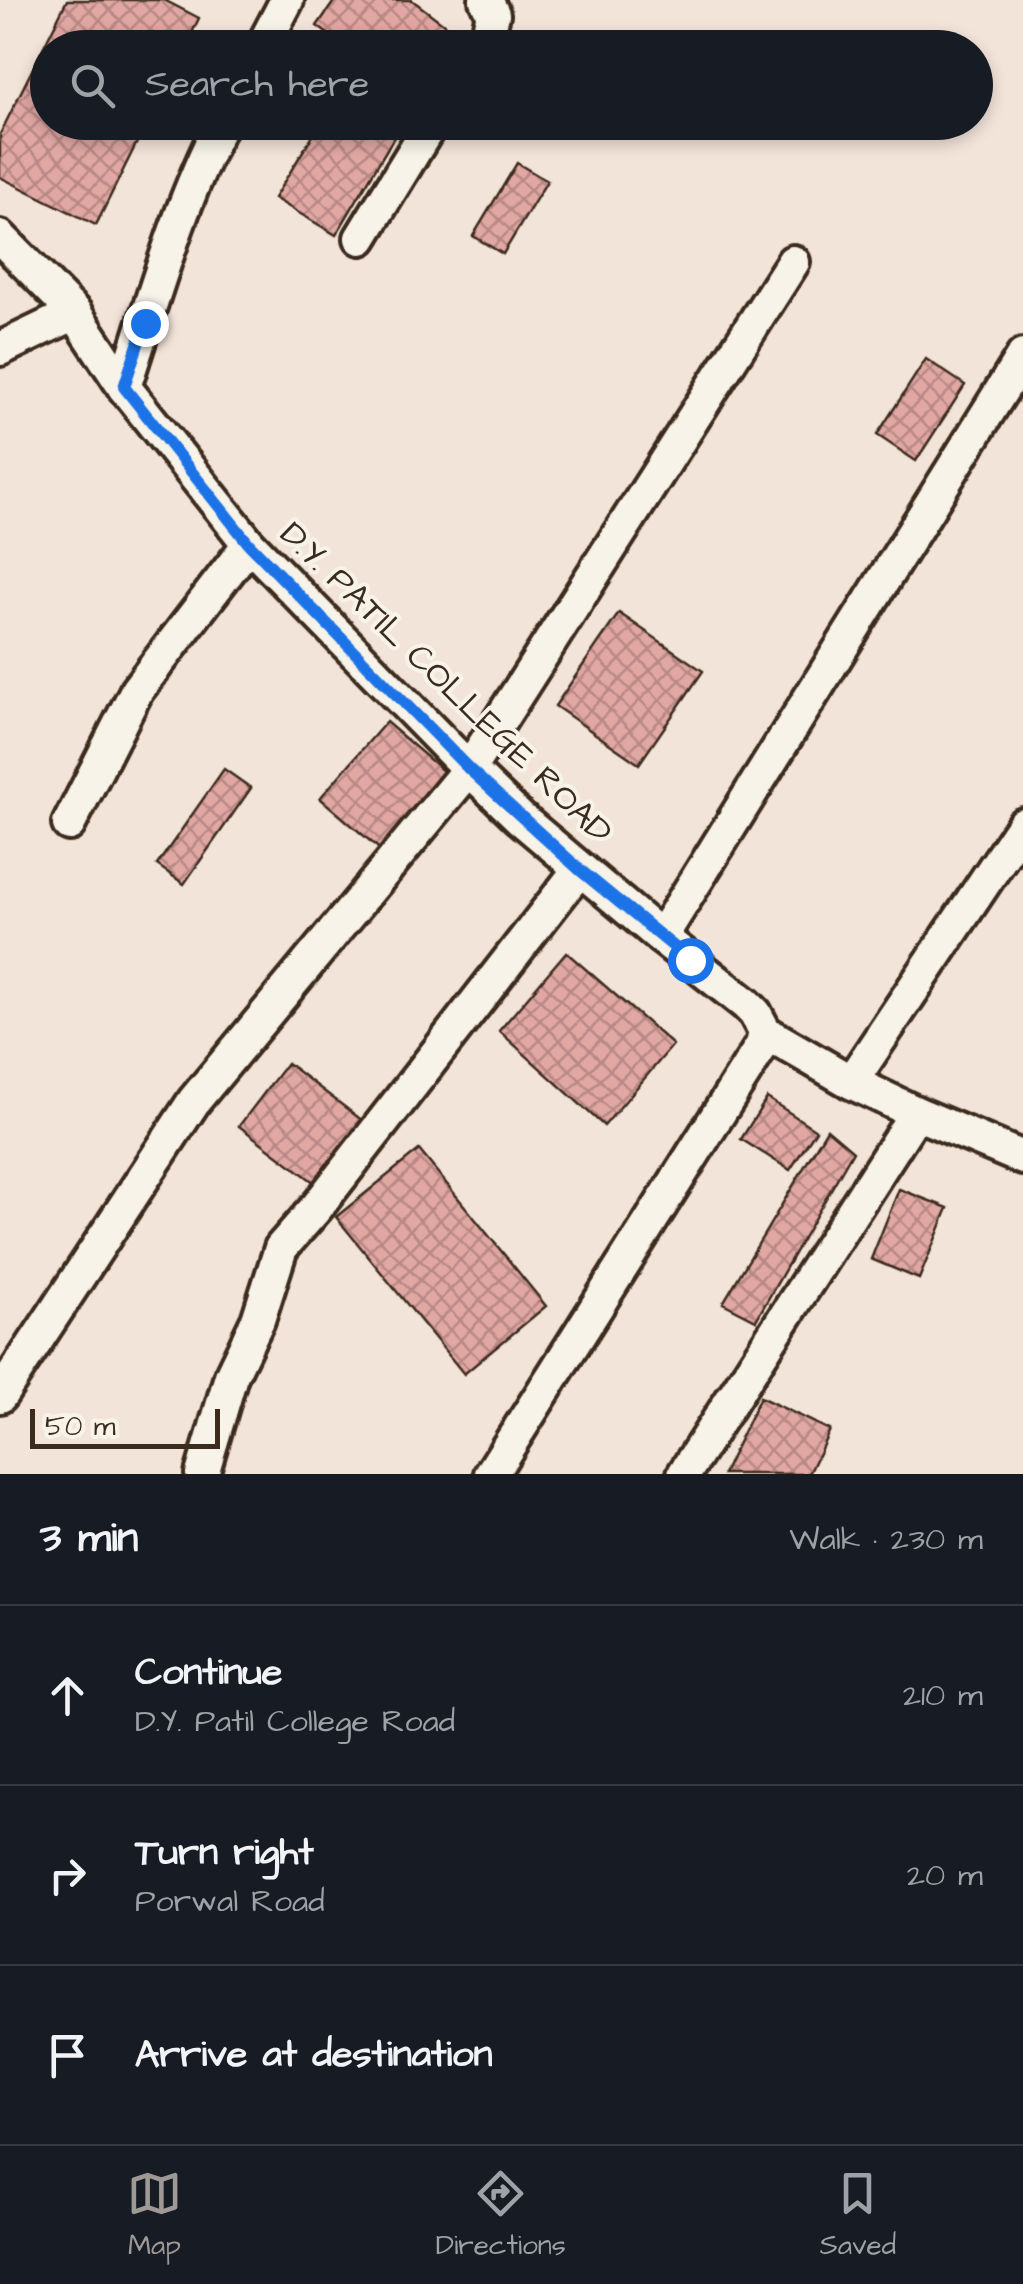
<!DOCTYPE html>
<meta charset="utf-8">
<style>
:root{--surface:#171b24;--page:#20242c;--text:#f1f3f6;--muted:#9ea1a6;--line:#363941;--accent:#9f9995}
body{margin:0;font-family:"Architects Daughter",sans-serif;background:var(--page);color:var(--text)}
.scale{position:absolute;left:30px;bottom:25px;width:190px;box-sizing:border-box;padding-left:10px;border:5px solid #3b2a1e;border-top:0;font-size:28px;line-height:35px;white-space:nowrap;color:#3b2a1e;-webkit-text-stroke:8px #f7f3e8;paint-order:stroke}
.stop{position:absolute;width:30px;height:30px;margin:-22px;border:8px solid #1a73e8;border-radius:50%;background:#fff}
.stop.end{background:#1a73e8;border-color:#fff;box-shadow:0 2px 10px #0008}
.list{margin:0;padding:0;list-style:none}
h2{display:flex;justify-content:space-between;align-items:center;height:130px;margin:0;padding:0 40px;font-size:42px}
h2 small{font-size:32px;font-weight:400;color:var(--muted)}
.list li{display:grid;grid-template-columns:65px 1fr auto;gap:30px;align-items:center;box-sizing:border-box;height:180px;padding:0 40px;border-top:2px solid var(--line)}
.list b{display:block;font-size:38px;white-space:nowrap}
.list p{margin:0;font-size:32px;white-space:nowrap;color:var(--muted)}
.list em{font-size:32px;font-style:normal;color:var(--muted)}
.icon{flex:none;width:55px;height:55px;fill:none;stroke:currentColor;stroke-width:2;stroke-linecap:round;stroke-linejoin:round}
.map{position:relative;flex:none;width:1023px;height:1474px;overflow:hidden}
.search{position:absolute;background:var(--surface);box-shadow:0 5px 15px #0003;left:30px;right:30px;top:30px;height:110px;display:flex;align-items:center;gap:25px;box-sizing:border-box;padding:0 35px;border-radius:55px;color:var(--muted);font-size:38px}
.sheet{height:670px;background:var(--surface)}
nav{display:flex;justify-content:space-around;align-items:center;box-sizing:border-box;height:140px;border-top:2px solid var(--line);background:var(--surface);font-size:28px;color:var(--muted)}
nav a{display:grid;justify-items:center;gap:5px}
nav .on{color:var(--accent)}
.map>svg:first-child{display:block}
</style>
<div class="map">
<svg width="1023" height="1474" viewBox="0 0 1023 1474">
<defs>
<pattern id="building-cross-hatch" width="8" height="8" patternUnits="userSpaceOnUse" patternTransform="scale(2.5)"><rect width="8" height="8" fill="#e1a7a3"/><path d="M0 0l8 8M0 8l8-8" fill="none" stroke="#b88884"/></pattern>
</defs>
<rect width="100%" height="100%" fill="#f3e4da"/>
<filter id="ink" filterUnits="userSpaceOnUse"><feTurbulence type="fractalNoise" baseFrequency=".01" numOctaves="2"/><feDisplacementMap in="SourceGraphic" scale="20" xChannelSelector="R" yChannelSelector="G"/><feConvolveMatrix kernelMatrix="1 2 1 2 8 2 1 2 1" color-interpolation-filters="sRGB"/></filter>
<g filter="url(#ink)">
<g fill="url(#building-cross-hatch)" stroke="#3b2a1e" stroke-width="2.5">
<polygon points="67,0 164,0 199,18 185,48 48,48 48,122 147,122 96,225 0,177 0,134"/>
<polygon points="335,0 412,0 456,33 448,48 347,48 317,26"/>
<polygon points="321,122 403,122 336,235 274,198"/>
<polygon points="517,163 547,181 503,254 473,236"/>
<polygon points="926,359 965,385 916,461 877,435"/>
<polygon points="619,613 703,671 639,764 555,706"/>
<polygon points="386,722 450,777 384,853 320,798"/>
<polygon points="224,769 251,788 184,884 157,865"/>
<polygon points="566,952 673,1045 604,1126 499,1031"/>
<polygon points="287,1063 363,1121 315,1183 239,1126"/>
<polygon points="767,1098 816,1130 790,1170 741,1139"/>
<polygon points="827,1129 853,1151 756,1320 723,1303"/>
<polygon points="419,1150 546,1306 464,1374 336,1217"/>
<polygon points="899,1189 948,1208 919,1279 871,1259"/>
<polygon points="760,1397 830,1430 809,1474 723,1474"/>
</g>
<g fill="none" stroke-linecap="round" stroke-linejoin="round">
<defs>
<g id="minor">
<polyline points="262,48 287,0"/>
<polyline points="479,48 488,34 493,14 486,0"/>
<polyline points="0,237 75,313 124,387 249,544 469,769 520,818 661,937 746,1004 755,1013 765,1032 762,1045 491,1474"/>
<polyline points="361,238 432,122"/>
<polyline points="0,349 75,313"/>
<path d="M124 387C153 299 179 205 222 122"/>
<polyline points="69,824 137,690 249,544"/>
<polyline points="661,937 1023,356"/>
<polyline points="765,1032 851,1082 916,1113 1023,1158"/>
<polyline points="851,1082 1023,825"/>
<polyline points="0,1396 194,1101 469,769 793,262"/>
<polyline points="202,1474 231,1376 258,1320 281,1248 317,1207 579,870"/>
<polyline points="684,1474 916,1113"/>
</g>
</defs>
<use href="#minor" stroke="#3b2a1e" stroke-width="40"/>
<use href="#minor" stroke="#f7f3e8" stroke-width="32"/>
</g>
</g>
<g fill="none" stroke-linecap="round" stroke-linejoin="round" filter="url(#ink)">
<polyline stroke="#1a73e8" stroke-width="12" points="145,323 124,387 249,544 469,769 580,870 690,960"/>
</g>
<g text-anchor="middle" stroke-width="8" stroke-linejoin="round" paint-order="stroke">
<g font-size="35" fill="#3b2a1e" stroke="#f7f3e8">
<text transform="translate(447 682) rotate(44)" y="12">D.Y. PATIL COLLEGE ROAD</text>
</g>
</g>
</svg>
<div class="scale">50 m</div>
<div class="stop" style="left:690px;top:960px"></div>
<div class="stop end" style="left:145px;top:323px"></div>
<div class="search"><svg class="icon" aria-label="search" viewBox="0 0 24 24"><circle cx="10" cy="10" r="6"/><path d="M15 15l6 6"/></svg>Search here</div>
</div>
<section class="sheet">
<h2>3 min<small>Walk · 230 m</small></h2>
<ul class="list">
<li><svg class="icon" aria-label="ahead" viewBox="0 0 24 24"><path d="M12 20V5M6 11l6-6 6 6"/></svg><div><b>Continue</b><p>D.Y. Patil College Road</p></div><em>210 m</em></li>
<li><svg class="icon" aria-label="right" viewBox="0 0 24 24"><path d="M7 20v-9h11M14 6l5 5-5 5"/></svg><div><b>Turn right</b><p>Porwal Road</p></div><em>20 m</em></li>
<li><svg class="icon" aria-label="arrive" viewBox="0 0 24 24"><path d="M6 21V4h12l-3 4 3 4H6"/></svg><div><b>Arrive at destination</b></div></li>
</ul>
</section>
<nav>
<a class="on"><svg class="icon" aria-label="map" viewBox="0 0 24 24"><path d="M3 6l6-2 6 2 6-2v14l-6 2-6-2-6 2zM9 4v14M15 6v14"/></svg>Map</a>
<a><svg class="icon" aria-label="directions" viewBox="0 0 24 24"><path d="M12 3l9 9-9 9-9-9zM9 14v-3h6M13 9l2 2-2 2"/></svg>Directions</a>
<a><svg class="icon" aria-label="saved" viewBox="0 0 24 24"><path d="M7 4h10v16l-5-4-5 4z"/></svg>Saved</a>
</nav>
